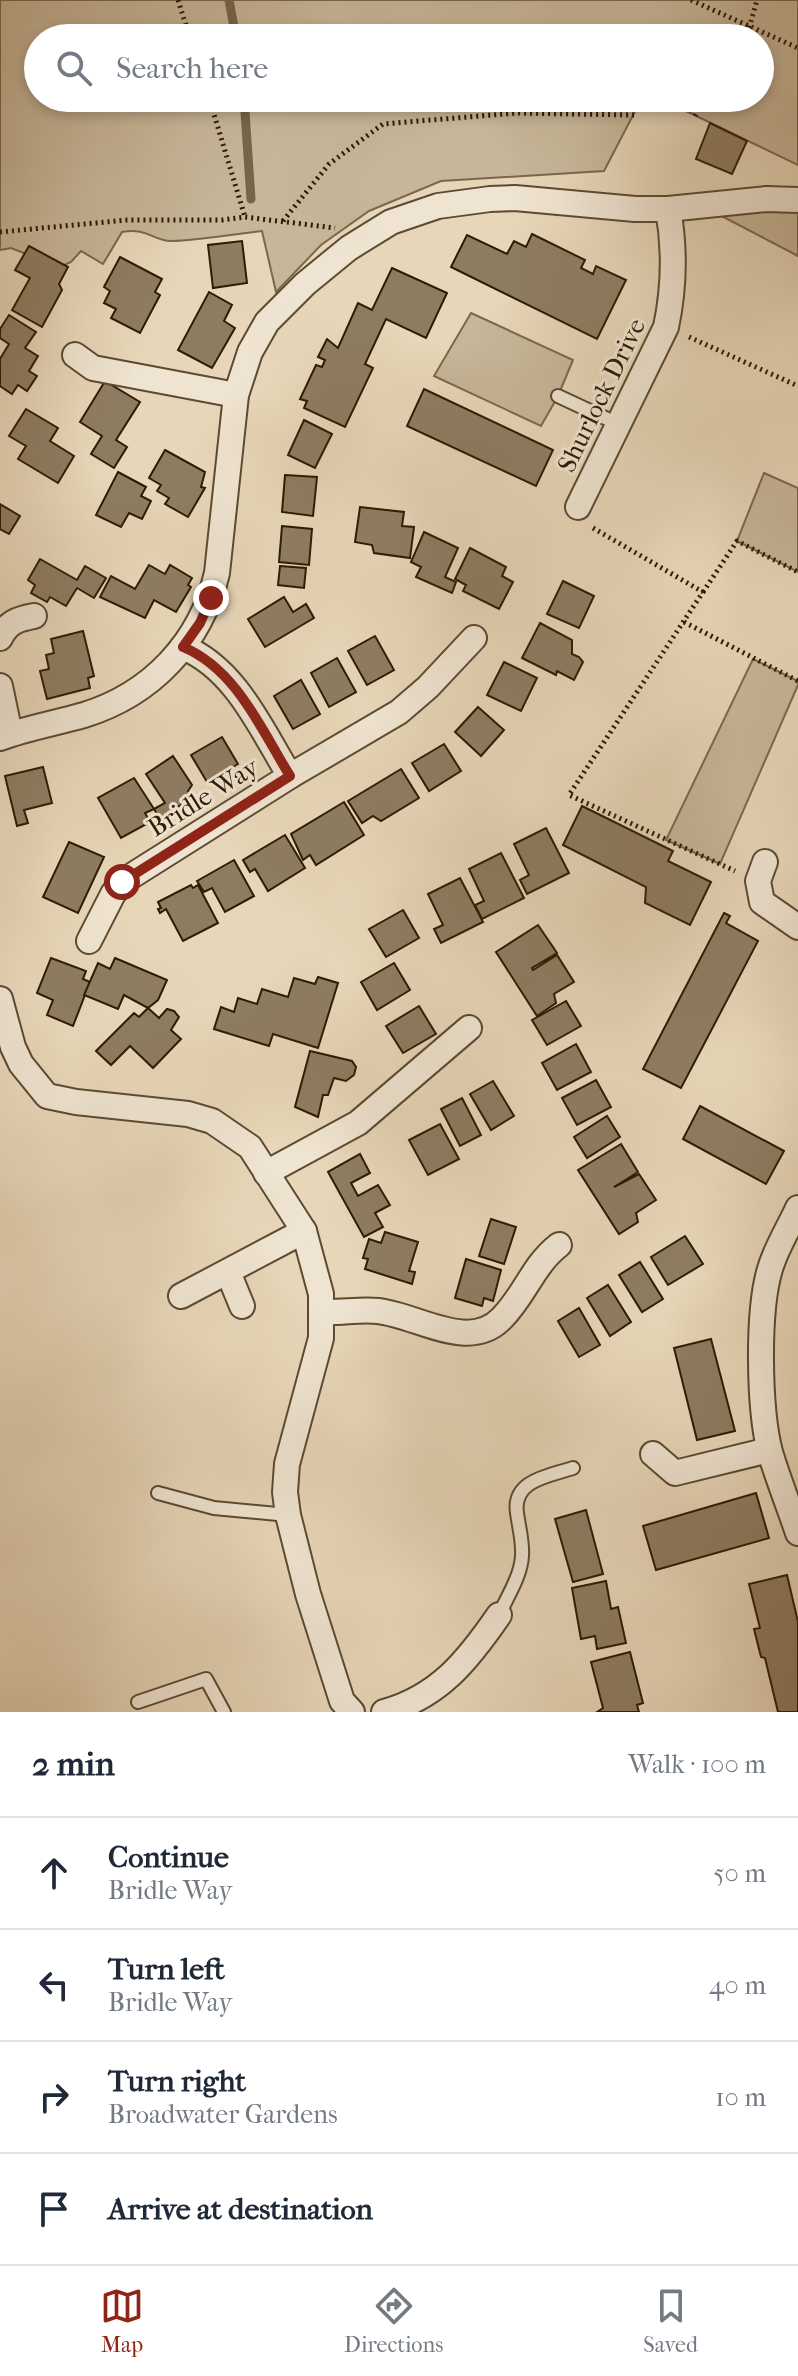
<!DOCTYPE html>
<meta charset="utf-8">
<style>
:root{--surface:#fff;--page:#f2f2f3;--text:#1f2937;--muted:#747a83;--line:#e0e1e3;--accent:#8f2418}
body{margin:0;font-family:"IM FELL French Canon",serif;background:var(--page);color:var(--text)}
.stop{position:absolute;width:24px;height:24px;margin:-18px;border:6px solid #8f2418;border-radius:50%;background:#fff}
.stop.end{background:#8f2418;border-color:#fff;box-shadow:0 2px 8px #0008}
.list{margin:0;padding:0;list-style:none}
h2{display:flex;justify-content:space-between;align-items:center;height:104px;margin:0;padding:0 32px;font-size:34px}
h2 small{font-size:26px;font-weight:400;color:var(--muted)}
.list li{display:grid;grid-template-columns:52px 1fr auto;gap:24px;align-items:center;box-sizing:border-box;height:112px;padding:0 32px;border-top:2px solid var(--line)}
.list b{display:block;font-size:30px;white-space:nowrap}
.list p{margin:0;font-size:26px;white-space:nowrap;color:var(--muted)}
.list em{font-size:26px;font-style:normal;color:var(--muted)}
.icon{flex:none;width:44px;height:44px;fill:none;stroke:currentColor;stroke-width:2;stroke-linecap:round;stroke-linejoin:round}
.map{position:relative;flex:none;width:798px;height:1712px;overflow:hidden}
.search{position:absolute;background:var(--surface);box-shadow:0 4px 12px #0003;left:24px;right:24px;top:24px;height:88px;display:flex;align-items:center;gap:20px;box-sizing:border-box;padding:0 28px;border-radius:44px;color:var(--muted);font-size:30px}
.sheet{height:552px;background:var(--surface)}
nav{display:flex;justify-content:space-around;align-items:center;box-sizing:border-box;height:112px;border-top:2px solid var(--line);background:var(--surface);font-size:22px;color:var(--muted)}
nav a{display:grid;justify-items:center;gap:4px}
nav .on{color:var(--accent)}
.map>svg:first-child{display:block}
</style>
<div class="map">
<svg width="798" height="1712" viewBox="0 0 798 1712">
<rect width="100%" height="100%" fill="#e7d6b8"/>
<filter id="stains"><feTurbulence type="fractalNoise" baseFrequency=".0025" numOctaves="4"/><feColorMatrix values="0 0 0 0 .2 0 0 0 0 .09 0 0 0 0 .02 0 0 0 .5 -.17"/></filter>
<radialGradient id="worn" r=".72"><stop offset=".6" stop-color="#630" stop-opacity="0"/><stop offset="1" stop-color="#630" stop-opacity=".3"/></radialGradient>
<g fill="#c7b699" stroke="#7a684e" stroke-width="2">
<path d="M0 0H798V165L659 98H760V38H38V98H642L604 171 441 181 369 211 321 245 276 292 262 231C232 234 202 240 171 241 153 241 147 227 122 232L103 264 81 251 71 262 60 267 11 248 0 250Z"/>
<polygon points="712,211 798,212 798,256"/>
<polygon points="471,313 573,360 558,396 541,426 434,376"/>
<polygon points="764,473 798,488 798,572 737,541"/>
<polygon points="753,659 798,681 798,685 720,864 666,840"/>
</g>
<g fill="none" stroke-linecap="round" stroke-linejoin="round">
<g stroke="#77654b" stroke-width="9">
<polyline points="229,0 236,38"/>
<polyline points="244,98 251,199"/>
</g>
</g>
<g fill="#8e7c62" stroke="#2d1b04" stroke-width="2">
<polygon points="710,123 747,141 732,174 696,159"/>
<polygon points="532,234 585,260 581,268 593,274 596,266 626,280 597,339 451,267 467,235 507,254 514,241 526,247"/>
<polygon points="242,241 247,283 213,288 208,245"/>
<polygon points="29,246 68,267 59,284 62,290 42,327 12,310 30,278 15,270"/>
<polygon points="120,257 162,279 155,292 160,295 140,333 111,318 116,309 104,303 110,291 104,287"/>
<polygon points="392,268 447,293 426,338 386,319 365,364 373,368 345,427 304,408 307,401 300,399 316,365 322,367 325,360 318,357 327,339 338,348 358,303 372,310"/>
<polygon points="209,292 232,305 224,321 235,328 212,368 178,350"/>
<polygon points="9,315 36,332 25,348 38,356 29,371 37,376 27,391 18,385 12,394 0,386 0,359 9,344 0,338 0,329"/>
<polygon points="105,381 140,402 116,440 127,447 114,468 91,454 102,436 80,422"/>
<polygon points="424,389 553,450 536,486 407,426"/>
<polygon points="26,409 58,428 50,441 74,456 58,483 18,459 26,446 9,436"/>
<polygon points="304,420 332,434 315,468 288,455"/>
<polygon points="165,450 205,472 201,487 205,488 188,517 165,504 169,498 157,491 161,485 149,478"/>
<polygon points="118,472 146,487 141,496 151,501 142,519 129,513 121,527 96,515"/>
<polygon points="285,475 317,477 313,516 282,512"/>
<polygon points="0,504 20,516 9,534 0,529"/>
<polygon points="360,507 404,512 402,526 414,527 410,558 374,553 372,545 355,542"/>
<polygon points="282,526 312,529 309,565 279,562"/>
<polygon points="424,532 458,548 445,577 456,582 452,593 416,577 421,567 411,562"/>
<polygon points="470,548 506,567 502,576 513,582 499,609 463,591 466,585 455,579"/>
<polygon points="40,559 77,580 85,566 106,578 94,598 77,588 66,606 50,597 47,602 31,593 35,585 28,580"/>
<polygon points="149,565 165,574 170,565 192,578 188,585 191,587 176,612 154,600 145,618 100,597 111,576 135,589"/>
<polygon points="280,566 306,568 304,588 278,585"/>
<polygon points="563,581 594,596 579,628 547,614"/>
<polygon points="284,597 293,612 306,604 314,618 265,647 248,619"/>
<polygon points="540,623 572,640 572,654 579,657 583,662 574,680 557,671 556,675 522,658"/>
<polygon points="83,631 94,676 88,678 90,688 47,699 40,671 49,669 46,655 54,653 51,639"/>
<polygon points="375,636 394,670 367,685 348,651"/>
<polygon points="337,658 356,692 329,707 311,673"/>
<polygon points="504,662 537,678 521,711 487,695"/>
<polygon points="301,680 320,714 293,729 274,696"/>
<polygon points="478,707 504,730 481,756 455,732"/>
<polygon points="222,737 238,764 207,782 191,755"/>
<polygon points="444,744 461,771 429,791 412,763"/>
<polygon points="173,756 192,785 188,791 194,796 160,819 154,809 165,803 146,774"/>
<polygon points="43,767 52,803 24,810 28,823 17,826 5,776"/>
<polygon points="401,769 419,798 381,821 373,816 362,823 348,801"/>
<polygon points="134,778 154,809 145,813 150,822 121,838 98,798"/>
<polygon points="344,802 364,835 316,865 310,855 303,860 291,834"/>
<polygon points="582,806 673,851 668,861 711,882 690,925 645,903 646,887 563,845"/>
<polygon points="546,828 569,873 527,894 520,880 529,875 514,844"/>
<polygon points="285,835 305,868 268,891 255,869 250,872 243,860"/>
<polygon points="69,842 104,857 78,913 43,897"/>
<polygon points="501,853 524,898 482,919 475,905 484,901 469,869"/>
<polygon points="234,860 254,896 225,912 212,888 204,892 197,881"/>
<polygon points="460,878 483,922 441,943 434,929 443,925 428,894"/>
<polygon points="191,885 193,888 198,885 218,923 183,941 166,909 160,913 158,909 161,908 158,902"/>
<polygon points="403,910 419,938 386,957 369,929"/>
<polygon points="724,913 730,916 726,923 758,941 681,1088 643,1069"/>
<polygon points="538,925 557,953 532,968 533,970 557,955 574,982 554,994 556,1003 537,1016 496,952"/>
<polygon points="51,958 86,971 83,979 90,982 73,1026 47,1015 53,1000 37,993"/>
<polygon points="115,958 167,980 158,1000 148,1008 124,995 118,1009 84,995 98,963 110,969"/>
<polygon points="394,963 410,990 377,1010 361,982"/>
<polygon points="318,977 338,983 318,1048 273,1034 269,1046 214,1029 221,1007 234,1012 238,998 257,1004 262,989 288,997 294,978 315,984"/>
<polygon points="566,1001 581,1026 547,1045 532,1020"/>
<polygon points="419,1006 436,1034 403,1053 386,1026"/>
<polygon points="148,1008 159,1018 167,1009 174,1011 179,1017 171,1030 181,1039 153,1068 130,1046 111,1065 96,1051 134,1013 139,1017"/>
<polygon points="576,1044 591,1072 557,1090 542,1063"/>
<polygon points="310,1051 352,1061 356,1067 354,1075 346,1081 334,1078 328,1095 323,1095 318,1117 295,1107"/>
<polygon points="596,1080 611,1107 577,1125 562,1098"/>
<polygon points="493,1081 514,1116 491,1130 470,1094"/>
<polygon points="462,1098 481,1135 460,1146 441,1109"/>
<polygon points="700,1106 784,1151 766,1184 683,1139"/>
<polygon points="607,1116 620,1137 587,1158 574,1137"/>
<polygon points="440,1124 459,1159 428,1175 409,1140"/>
<polygon points="621,1144 638,1172 614,1187 639,1174 656,1200 636,1213 638,1222 619,1234 578,1170"/>
<polygon points="360,1154 370,1173 351,1183 358,1196 378,1185 390,1205 375,1213 383,1227 364,1237 328,1172"/>
<polygon points="491,1219 516,1227 504,1264 479,1256"/>
<polygon points="385,1232 418,1242 409,1271 415,1272 412,1284 365,1269 368,1259 363,1258 369,1239 381,1243"/>
<polygon points="685,1236 703,1264 668,1285 651,1257"/>
<polygon points="466,1259 501,1270 493,1301 484,1298 482,1306 455,1298"/>
<polygon points="640,1262 663,1299 642,1312 619,1275"/>
<polygon points="608,1285 631,1322 610,1336 587,1298"/>
<polygon points="579,1308 600,1345 579,1357 558,1321"/>
<polygon points="711,1339 735,1431 697,1440 674,1348"/>
<polygon points="756,1493 769,1538 656,1570 643,1526"/>
<polygon points="586,1510 603,1574 573,1582 555,1519"/>
<polygon points="787,1575 798,1622 798,1712 778,1712 765,1658 761,1657 754,1629 760,1628 749,1584"/>
<polygon points="606,1581 611,1609 618,1607 626,1643 597,1649 595,1636 581,1639 572,1588"/>
<polygon points="630,1652 643,1703 637,1705 639,1712 597,1712 603,1708 591,1662"/>
</g>
<g fill="none" stroke-linecap="round" stroke-linejoin="round">
<defs>
<g id="lane">
<polyline points="558,396 618,424"/>
<polyline points="158,1493 214,1508 288,1515"/>
<path d="M499 1615C507 1597 521 1576 522 1556 523 1541 519 1528 517 1513 512 1480 549 1476 573 1468"/>
<polyline points="138,1702 206,1679 224,1712"/>
</g>
<g id="street">
<polyline points="75,355 93,368 236,395"/>
<path d="M578 507 666 327C674 289 675 248 668 209"/>
<path d="M0 638C8 622 18 619 34 616"/>
<polyline points="0,686 10,734"/>
<path d="M0 738C27 728 56 723 84 715 152 694 201 642 217 573L236 395 250 352 267 322 305 284 349 248 391 222 438 206 490 199 515 198 635 209H668L766 199 798 200"/>
<polyline points="290,776 399,712 428,687 474,638"/>
<polyline points="765,862 758,881 762,902 798,927"/>
<path d="M89 941 113 894 122 882 290 776C261 729 236 669 183 647"/>
<polyline points="0,999 13,1047 21,1064 47,1096 76,1102 188,1114 212,1121 250,1147 304,1231 321,1294 321,1338 287,1464 285,1492 288,1515 308,1594 342,1701 352,1712"/>
<polyline points="266,1173 358,1123 469,1028"/>
<path d="M798 1208C789 1228 776 1248 770 1269 757 1312 759 1409 770 1452 778 1479 789 1506 798 1533"/>
<polyline points="228,1272 242,1306"/>
<polyline points="181,1296 304,1231"/>
<path d="M322 1312C341 1313 360 1309 378 1311 417 1315 469 1353 502 1318 525 1295 533 1265 559 1245"/>
<polyline points="653,1454 675,1473 769,1450"/>
<path d="M384 1712C439 1697 468 1660 499 1615"/>
</g>
</defs>
<use href="#lane" stroke="#5c4a31" stroke-width="16"/>
<use href="#street" stroke="#5c4a31" stroke-width="28"/>
<g stroke="#2d1b04" stroke-width="5" stroke-dasharray="2 4" stroke-linecap="butt">
<polyline points="178,0 190,38"/>
<polyline points="691,0 798,48"/>
<polyline points="743,38 750,25 757,0"/>
<polyline points="209,98 245,217"/>
<polyline points="695,116 706,98"/>
<polyline points="283,221 329,164 383,124 517,113 634,115"/>
<polyline points="0,232 127,220 222,220 245,217 335,228"/>
<polyline points="689,337 798,386"/>
<polyline points="593,528 703,592 569,795 735,871"/>
<polyline points="703,592 737,541 798,572"/>
<polyline points="684,622 798,681"/>
</g>
<use href="#lane" stroke="#efe4d1" stroke-width="12"/>
<use href="#street" stroke="#efe4d1" stroke-width="24"/>
</g>
<g fill="none" stroke-linecap="round" stroke-linejoin="round">
<path stroke="#8f2418" stroke-width="10" d="M122 882 290 776C261 729 236 669 183 647L200 623 211 598"/>
</g>
<g text-anchor="middle" stroke-width="6" stroke-linejoin="round" paint-order="stroke">
<g font-size="26" fill="#2d1b04" stroke="#efe4d1">
<text transform="translate(601 395) rotate(-64)" y="9">Shurlock Drive</text>
<text transform="translate(203 797) rotate(-32)" y="9">Bridle Way</text>
</g>
</g>
<rect width="100%" height="100%" filter="url(#stains)"/>
<rect width="100%" height="100%" fill="url(#worn)"/>
</svg>
<div class="stop" style="left:122px;top:882px"></div>
<div class="stop end" style="left:211px;top:598px"></div>
<div class="search"><svg class="icon" aria-label="search" viewBox="0 0 24 24"><circle cx="10" cy="10" r="6"/><path d="M15 15l6 6"/></svg>Search here</div>
</div>
<section class="sheet">
<h2>2 min<small>Walk · 100 m</small></h2>
<ul class="list">
<li><svg class="icon" aria-label="ahead" viewBox="0 0 24 24"><path d="M12 20V5M6 11l6-6 6 6"/></svg><div><b>Continue</b><p>Bridle Way</p></div><em>50 m</em></li>
<li><svg class="icon" aria-label="left" viewBox="0 0 24 24"><path d="M17 20v-9H6M10 6l-5 5 5 5"/></svg><div><b>Turn left</b><p>Bridle Way</p></div><em>40 m</em></li>
<li><svg class="icon" aria-label="right" viewBox="0 0 24 24"><path d="M7 20v-9h11M14 6l5 5-5 5"/></svg><div><b>Turn right</b><p>Broadwater Gardens</p></div><em>10 m</em></li>
<li><svg class="icon" aria-label="arrive" viewBox="0 0 24 24"><path d="M6 21V4h12l-3 4 3 4H6"/></svg><div><b>Arrive at destination</b></div></li>
</ul>
</section>
<nav>
<a class="on"><svg class="icon" aria-label="map" viewBox="0 0 24 24"><path d="M3 6l6-2 6 2 6-2v14l-6 2-6-2-6 2zM9 4v14M15 6v14"/></svg>Map</a>
<a><svg class="icon" aria-label="directions" viewBox="0 0 24 24"><path d="M12 3l9 9-9 9-9-9zM9 14v-3h6M13 9l2 2-2 2"/></svg>Directions</a>
<a><svg class="icon" aria-label="saved" viewBox="0 0 24 24"><path d="M7 4h10v16l-5-4-5 4z"/></svg>Saved</a>
</nav>
